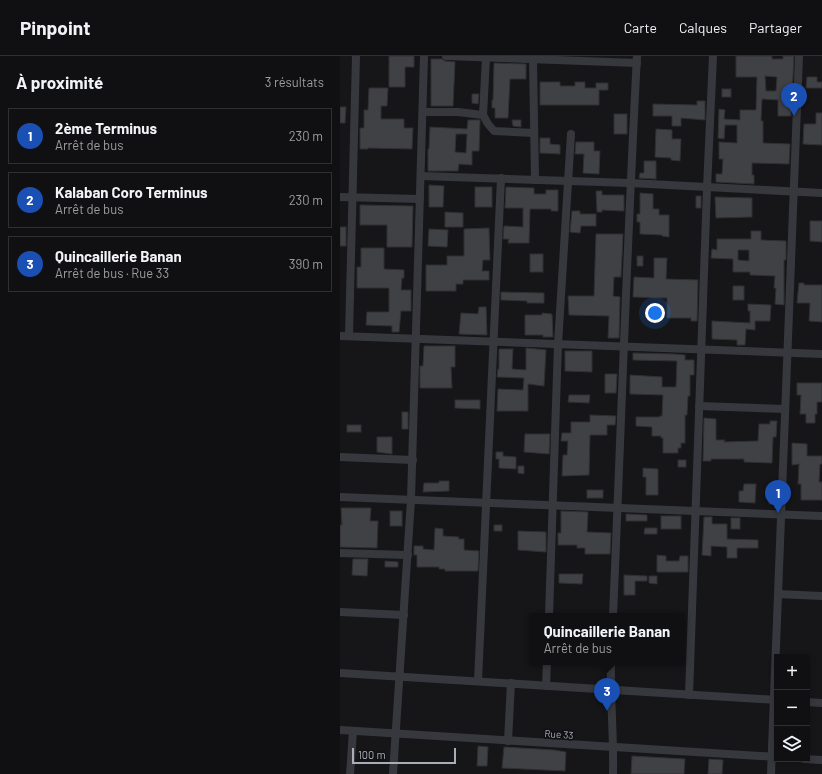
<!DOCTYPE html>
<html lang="fr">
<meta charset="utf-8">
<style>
:root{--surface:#101012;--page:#19191b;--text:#f1f3f6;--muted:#9c9d9f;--line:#303032;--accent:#0b8043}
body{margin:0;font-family:Barlow,sans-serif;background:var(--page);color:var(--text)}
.controls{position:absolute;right:12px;bottom:12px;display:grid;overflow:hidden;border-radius:0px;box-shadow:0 2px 6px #0003}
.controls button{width:36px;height:36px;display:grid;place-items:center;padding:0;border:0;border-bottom:1px solid var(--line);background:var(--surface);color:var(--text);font:20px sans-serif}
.scale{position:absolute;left:12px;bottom:10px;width:104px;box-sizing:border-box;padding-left:4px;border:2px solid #a8adb8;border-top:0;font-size:11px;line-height:14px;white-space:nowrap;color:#a8adb8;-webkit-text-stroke:3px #111113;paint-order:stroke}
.you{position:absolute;left:315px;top:257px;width:14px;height:14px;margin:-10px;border:3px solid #fff;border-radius:50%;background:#1a73e8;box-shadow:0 0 0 6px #1a73e833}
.badge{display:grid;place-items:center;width:26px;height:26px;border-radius:50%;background:var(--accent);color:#fff;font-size:13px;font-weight:700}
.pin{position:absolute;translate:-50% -33px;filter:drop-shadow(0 1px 2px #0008)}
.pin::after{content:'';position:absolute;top:21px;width:14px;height:12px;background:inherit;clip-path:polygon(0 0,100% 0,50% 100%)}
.popup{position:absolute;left:189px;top:557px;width:156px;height:52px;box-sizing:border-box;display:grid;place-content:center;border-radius:0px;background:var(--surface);filter:drop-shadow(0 1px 3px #0005);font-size:13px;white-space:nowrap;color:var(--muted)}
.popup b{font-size:15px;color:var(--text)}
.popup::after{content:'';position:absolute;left:50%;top:100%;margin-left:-8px;border:8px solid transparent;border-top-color:var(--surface)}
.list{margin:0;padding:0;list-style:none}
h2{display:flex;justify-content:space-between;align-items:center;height:52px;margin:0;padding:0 16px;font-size:17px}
h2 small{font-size:13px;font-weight:400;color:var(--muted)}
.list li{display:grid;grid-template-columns:26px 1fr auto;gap:12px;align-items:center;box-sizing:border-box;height:56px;margin:0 8px 8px;padding:0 8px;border:1px solid var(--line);border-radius:0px}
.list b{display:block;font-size:15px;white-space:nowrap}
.list p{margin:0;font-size:13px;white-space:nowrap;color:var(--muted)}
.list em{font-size:13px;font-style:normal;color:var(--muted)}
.icon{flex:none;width:22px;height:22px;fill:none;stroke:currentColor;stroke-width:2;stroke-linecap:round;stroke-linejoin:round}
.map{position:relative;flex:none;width:482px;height:718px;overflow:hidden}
header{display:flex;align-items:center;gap:24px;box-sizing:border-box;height:56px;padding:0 20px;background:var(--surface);border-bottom:1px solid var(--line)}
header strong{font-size:19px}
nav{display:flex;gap:22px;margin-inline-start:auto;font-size:14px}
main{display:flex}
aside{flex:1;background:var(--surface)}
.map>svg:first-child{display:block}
</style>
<header>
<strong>Pinpoint</strong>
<nav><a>Carte</a><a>Calques</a><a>Partager</a></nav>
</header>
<main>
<aside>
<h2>À proximité<small>3 résultats</small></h2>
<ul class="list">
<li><span class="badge" style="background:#1a4fb4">1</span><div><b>2ème Terminus</b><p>Arrêt de bus</p></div><em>230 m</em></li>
<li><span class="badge" style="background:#1a4fb4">2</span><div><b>Kalaban Coro Terminus</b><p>Arrêt de bus</p></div><em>230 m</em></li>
<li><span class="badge" style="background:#1a4fb4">3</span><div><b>Quincaillerie Banan</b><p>Arrêt de bus · Rue 33</p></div><em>390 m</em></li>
</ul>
</aside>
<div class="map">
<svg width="482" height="718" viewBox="0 0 482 718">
<rect width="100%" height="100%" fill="#161618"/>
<g fill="#404145" stroke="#303034" fill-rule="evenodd">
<polygon points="49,0 74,0 74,11 65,11 65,31 49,31"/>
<path d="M396 0H432V3H443V0H454L451 60H438V44L422 43 421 65H423V87L450 88 449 108 412 107V119H414V128L376 126V118H382L383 103H379V86L397 87V69H385L384 83 378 82 379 53 385 54 384 63 400 64V54H416L417 21H396ZM425 20 437 21 436 35H426Z"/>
<polygon points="91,3 102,3 105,5 115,6 113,50 91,50"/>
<polygon points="154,7 186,8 186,23 170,23 168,62 155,62 155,52 152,52 152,44 153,44"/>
<polygon points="467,21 477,21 477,26 482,26 482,32 466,32"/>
<polygon points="200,26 220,26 220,30 235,30 235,26 245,26 245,32 256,32 256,27 268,27 268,34 259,34 259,49 200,49"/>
<polygon points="29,32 48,32 47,50 41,50 41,63 64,63 64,72 73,72 72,93 28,92 28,93 20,93 20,72 24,72 24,54 28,54"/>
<rect x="382" y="33" width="9" height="8"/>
<polygon points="132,38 139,38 138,48 132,47"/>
<polygon points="357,45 365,45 365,64 341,62 341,70 332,70 332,60 313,60 313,48 357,49"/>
<polygon points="0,51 6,51 5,67 0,67"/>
<polygon points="476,57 482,57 482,89 463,88 464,68 476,68"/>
<rect x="274" y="58" width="13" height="20"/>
<path d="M128 64H140V66L139 95H132V109L119 108 118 115H88V93H89L90 71 127 73ZM116 78H127L126 97 115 96Z"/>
<polygon points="172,64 181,64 181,71 173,70"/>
<polygon points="316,73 332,74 332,83 341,83 340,105 331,104 331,102 315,101"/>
<polygon points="200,82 210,82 210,88 220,89 220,98 200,97"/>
<polygon points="236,86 254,86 254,95 260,95 259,118 243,117 244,98 235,98"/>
<polygon points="304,105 316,105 316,123 299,122 300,117 304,117"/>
<polygon points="89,129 104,130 103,151 89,151"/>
<rect x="135" y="131" width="17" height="20"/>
<polygon points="166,131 194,132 194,138 206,138 206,134 218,134 218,155 211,155 211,153 190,153 189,187 168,187 169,183 163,183 164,170 183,171 183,152 165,152"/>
<polygon points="256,135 262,135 262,139 284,139 284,155 262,154 262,156 257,156"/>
<polygon points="300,137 313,138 313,153 319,153 319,159 329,159 329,181 322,180 322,179 300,178 300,166 297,166 297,158 300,158"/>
<rect x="356" y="140" width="5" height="12"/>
<polygon points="375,141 412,142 412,161 376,162"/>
<polygon points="20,149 73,150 72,191 47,191 47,169 20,169"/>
<polygon points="232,155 240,155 240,158 256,158 256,170 241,170 240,177 230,176"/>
<polygon points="105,156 123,157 123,171 105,171"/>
<polygon points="470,165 482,165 482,186 470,185"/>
<rect x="0" y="171" width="6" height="19"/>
<polygon points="149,172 150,204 143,204 142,215 149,215 149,224 123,224 123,228 116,228 116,235 86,235 86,209 107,209 107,200 124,200 124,173"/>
<polygon points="89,173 108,174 107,191 88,190"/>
<path d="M411 175H421V184L446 185V204H444V249L435 248 436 232H434L435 220 410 219V216H393V203L371 202 372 193 377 194V183H411ZM398 194H409V205L398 204Z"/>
<polygon points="256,178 283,178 281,221 274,221 273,240 280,241 279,282 268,282 269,260 229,259 228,240 254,240"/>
<polygon points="21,192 44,192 44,213 64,214 64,222 62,222 61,234 71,234 71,255 61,255 59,276 52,276 52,270 26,269 27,256 49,256 49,232 17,232 17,211 21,211"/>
<rect x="190" y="198" width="13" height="18"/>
<rect x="297" y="200" width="6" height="10"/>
<polygon points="314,202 327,202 326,223 358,224 357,265 351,265 351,262 327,262 327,242 293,241 294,221 314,222"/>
<polygon points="459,227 464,227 464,229 482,229 482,266 469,265 470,247 457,247"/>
<rect x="393" y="230" width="11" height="14"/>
<polygon points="161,236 204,237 204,247 187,247 187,245 161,244"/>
<polygon points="408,248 431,249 430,265 415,265 415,274 406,273 405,289 397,289 397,284 372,283 372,265 410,267 410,255 408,255"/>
<polygon points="139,251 146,251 147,279 119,278 121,257 138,258"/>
<polygon points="202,257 212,258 213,281 203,281 203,279 185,279 185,259 202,259"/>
<polygon points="84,290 115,290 115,311 111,311 112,332 80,332 80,310 83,310"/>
<polygon points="186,292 206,294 204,330 188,328 188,355 157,355 158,333 183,334 184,322 157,321 158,313 159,313 159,293 173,293 172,313 186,314"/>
<polygon points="225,295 252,295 252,316 225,315"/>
<polygon points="293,297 333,298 345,299 345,304 354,304 354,319 350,319 350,340 348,340 347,359 345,359 345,387 341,387 341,392 338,392 338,397 323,397 323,382 321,382 321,380 312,380 312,371 296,370 296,361 320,361 320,360 322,360 323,339 290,338 290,319 322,321 322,331 336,331 337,305 293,304"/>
<polygon points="265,318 277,318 276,337 265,337"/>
<polygon points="457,327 482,327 482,346 477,346 477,358 475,358 475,367 466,367 466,358 460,358 461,339 457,339"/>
<polygon points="229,339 250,339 249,347 228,346"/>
<polygon points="115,344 140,344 140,353 115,352"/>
<rect x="62" y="356" width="6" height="17"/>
<polygon points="250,359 276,360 275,369 267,369 267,379 250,379 249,419 222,420 223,399 227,399 228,385 221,385 222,377 231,377 231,366 250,366"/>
<polygon points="364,362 376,363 376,384 385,384 384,386 418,385 419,368 430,368 430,365 437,365 436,381 433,381 432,407 404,406 404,403 371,403 371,405 363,405"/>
<rect x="7" y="369" width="14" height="7"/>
<polygon points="185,378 210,378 209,398 184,396"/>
<polygon points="37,381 52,381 52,398 37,396"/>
<polygon points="452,387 467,388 467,400 482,400 482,408 480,408 479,426 482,426 482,444 461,444 461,428 458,428 459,408 452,409"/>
<polygon points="156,396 163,396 163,400 176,401 176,413 159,412 159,403 156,403"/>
<rect x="338" y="404" width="8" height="7"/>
<polygon points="178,410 184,410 184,418 178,417"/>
<polygon points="303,412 318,413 318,439 306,439 306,421 303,421"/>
<polygon points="99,425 109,425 109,435 83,436 84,427 99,427"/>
<polygon points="404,428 416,428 415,447 399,446 399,435 403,435"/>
<rect x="429" y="432" width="7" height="16"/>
<rect x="247" y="434" width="16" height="8"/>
<polygon points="1,452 31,452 30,465 38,465 37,492 0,491 0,469 2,469"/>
<rect x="50" y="455" width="12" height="15"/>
<polygon points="221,455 248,456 247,476 271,477 270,498 245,498 245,492 237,492 237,489 218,489 218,477 221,477"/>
<polygon points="286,458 307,459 307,465 286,465"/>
<rect x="321" y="460" width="20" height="13"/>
<polygon points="364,461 372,461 372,468 387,468 387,483 418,484 418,492 397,492 397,502 387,502 387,491 371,490 371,500 362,499"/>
<rect x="391" y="462" width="9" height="11"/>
<rect x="154" y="469" width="8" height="6"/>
<polygon points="95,472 103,473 103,480 119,481 118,483 124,483 124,494 139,495 138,515 105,515 105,513 99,513 99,511 77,511 77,499 74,499 74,490 83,490 83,493 94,494"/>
<polygon points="305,472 317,472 317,478 304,478"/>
<polygon points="178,475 206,476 206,496 178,494"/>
<polygon points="317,499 326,500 326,505 339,505 340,500 348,500 348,516 317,516"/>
<polygon points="13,503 28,503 27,520 12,519"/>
<polygon points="45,505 58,506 58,511 45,511"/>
<polygon points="219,518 243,518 242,528 219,527"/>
<polygon points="284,519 307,520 307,525 295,525 295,539 284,539"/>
<polygon points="309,520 317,520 317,528 309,527"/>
<polygon points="138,690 148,691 147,710 137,710"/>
<polygon points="164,691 214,694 226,696 225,715 162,712"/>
<polygon points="292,700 345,703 344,718 291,718"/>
<polygon points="369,703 383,704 382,718 368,718"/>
</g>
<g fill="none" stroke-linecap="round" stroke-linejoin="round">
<g stroke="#37383d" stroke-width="8">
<polyline points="106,0 297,7"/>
<polyline points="193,3 195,124"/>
<polyline points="83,56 118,56 143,59 148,68 154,75 194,77"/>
<polyline points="143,59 146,2"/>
<polyline points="81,120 290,127 482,137"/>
<polyline points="0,141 80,143"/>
<polyline points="0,280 482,298"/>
<polyline points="9,280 16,0"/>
<polyline points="359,350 445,353"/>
<polyline points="0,401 73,404"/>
<polyline points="0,441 482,460"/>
<polyline points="0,497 68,499"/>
<polyline points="438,538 482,540"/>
<polyline points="0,556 64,559"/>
<polyline points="209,560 218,288 231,78"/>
<path d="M273 560C281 373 287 187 297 0"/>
<path d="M271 606C270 643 274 681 273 718"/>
<polyline points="0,617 437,644"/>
<path d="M138 625C147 458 152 290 161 122"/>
<polyline points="206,630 207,606"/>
<polyline points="349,639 367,132 373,0"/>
<polyline points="467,646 482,647"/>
<polyline points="0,674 437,701"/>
<polyline points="168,685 171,627"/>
<polyline points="464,703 482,704"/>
<polyline points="10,718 13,675"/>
<polyline points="53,718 71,444 84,0"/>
<polyline points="431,718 459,0"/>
</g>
</g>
<g text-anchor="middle" stroke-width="3.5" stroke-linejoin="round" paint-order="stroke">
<g font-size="10" fill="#a8adb8" stroke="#111113">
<text transform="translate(219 678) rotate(4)" y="4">Rue 33</text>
</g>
</g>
</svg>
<div class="controls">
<button>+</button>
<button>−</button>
<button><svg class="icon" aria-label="layers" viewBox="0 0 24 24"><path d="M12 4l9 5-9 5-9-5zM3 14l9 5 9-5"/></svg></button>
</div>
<div class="scale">100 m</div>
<div class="you"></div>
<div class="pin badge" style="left:438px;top:457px;background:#1a4fb4">1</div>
<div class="pin badge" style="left:454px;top:60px;background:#1a4fb4">2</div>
<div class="pin badge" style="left:267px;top:655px;background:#1a4fb4">3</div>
<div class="popup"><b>Quincaillerie Banan</b>Arrêt de bus</div>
</div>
</main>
